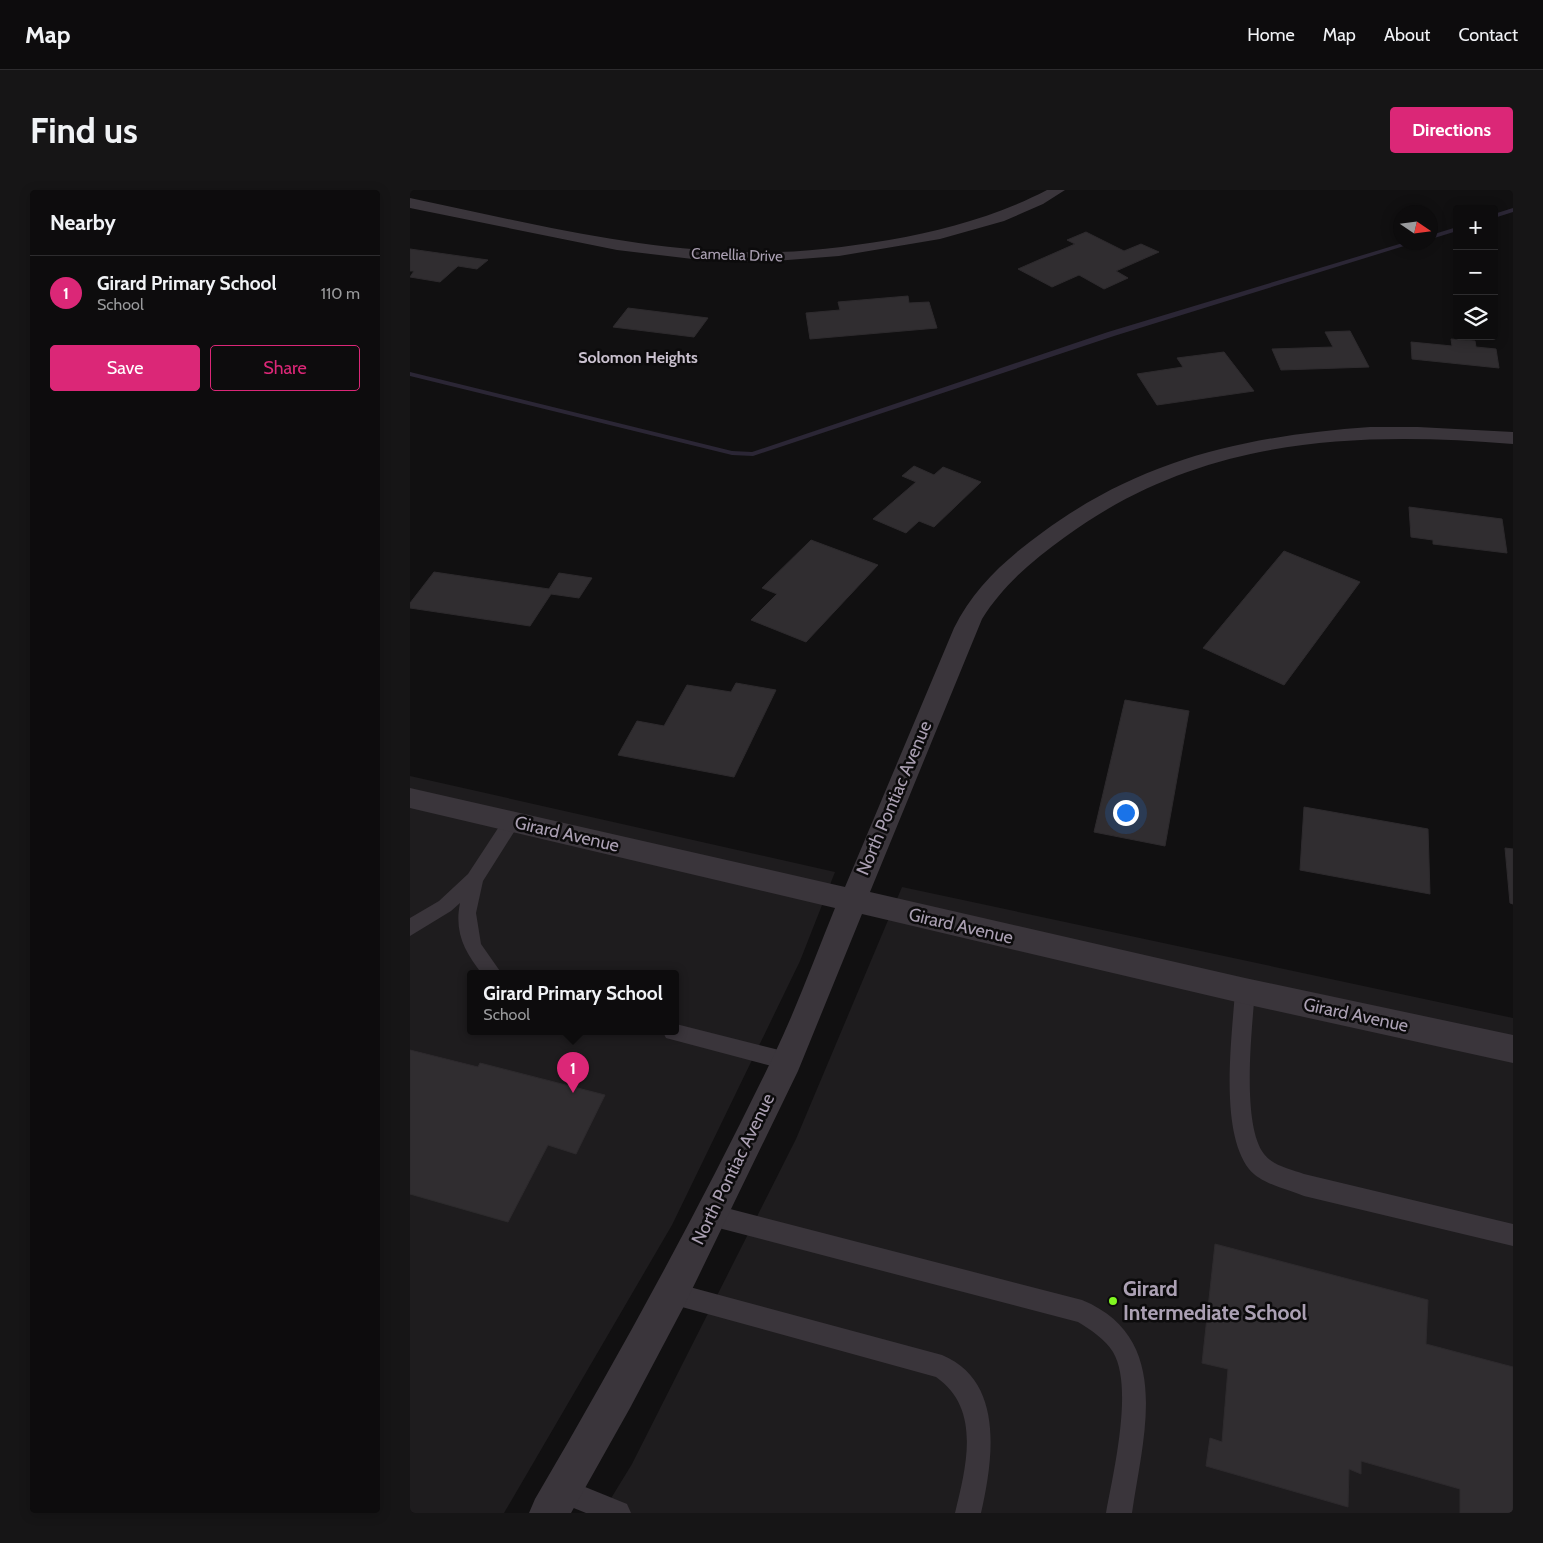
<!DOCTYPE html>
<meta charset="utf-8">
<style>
:root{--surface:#0d0c0d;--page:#161516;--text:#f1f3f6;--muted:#9a9b9d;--line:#2d2c2e;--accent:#db2777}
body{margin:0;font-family:Cabin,sans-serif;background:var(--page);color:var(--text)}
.controls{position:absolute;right:15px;top:15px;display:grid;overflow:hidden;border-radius:5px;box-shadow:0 2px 12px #0003}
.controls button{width:45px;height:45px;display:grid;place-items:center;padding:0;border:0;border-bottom:1px solid var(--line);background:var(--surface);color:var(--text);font:25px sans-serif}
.compass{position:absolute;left:983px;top:15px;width:45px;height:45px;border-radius:50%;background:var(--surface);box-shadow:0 2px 12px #0003;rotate:103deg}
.you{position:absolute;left:715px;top:622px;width:18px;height:18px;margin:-12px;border:4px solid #fff;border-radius:50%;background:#1a73e8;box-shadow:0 0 0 8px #1a73e833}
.badge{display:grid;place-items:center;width:32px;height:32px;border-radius:50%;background:var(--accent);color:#fff;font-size:16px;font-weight:700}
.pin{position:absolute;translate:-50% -41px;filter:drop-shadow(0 1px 2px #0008)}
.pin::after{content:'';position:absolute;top:26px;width:18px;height:15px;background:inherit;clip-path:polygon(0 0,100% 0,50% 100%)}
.popup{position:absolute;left:57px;top:780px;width:212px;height:65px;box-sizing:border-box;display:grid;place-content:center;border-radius:5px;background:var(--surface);filter:drop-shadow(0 1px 4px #0005);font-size:16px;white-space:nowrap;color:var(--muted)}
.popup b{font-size:19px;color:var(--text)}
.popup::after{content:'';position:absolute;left:50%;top:100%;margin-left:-10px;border:10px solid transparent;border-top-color:var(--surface)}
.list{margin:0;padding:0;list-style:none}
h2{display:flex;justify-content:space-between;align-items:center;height:65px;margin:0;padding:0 20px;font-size:21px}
h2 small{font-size:16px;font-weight:400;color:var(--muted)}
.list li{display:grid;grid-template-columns:32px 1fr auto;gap:15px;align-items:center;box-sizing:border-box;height:75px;padding:0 20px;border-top:1px solid var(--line)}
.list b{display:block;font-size:19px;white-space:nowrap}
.list p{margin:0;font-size:16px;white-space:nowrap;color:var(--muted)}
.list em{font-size:16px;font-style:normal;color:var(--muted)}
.actions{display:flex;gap:10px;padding:15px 20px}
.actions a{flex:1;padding:11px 0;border:1px solid var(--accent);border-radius:5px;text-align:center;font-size:18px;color:var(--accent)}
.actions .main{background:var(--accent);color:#fff}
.icon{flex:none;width:28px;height:28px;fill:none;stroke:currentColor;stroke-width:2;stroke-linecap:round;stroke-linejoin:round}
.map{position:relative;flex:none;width:1103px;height:1323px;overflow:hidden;border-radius:5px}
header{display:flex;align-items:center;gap:30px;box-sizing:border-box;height:70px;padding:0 25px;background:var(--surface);border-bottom:1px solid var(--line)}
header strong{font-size:24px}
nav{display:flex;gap:28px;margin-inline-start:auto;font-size:18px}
.intro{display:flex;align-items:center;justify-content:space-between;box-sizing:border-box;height:120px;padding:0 30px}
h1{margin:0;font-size:35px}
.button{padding:12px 22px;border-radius:5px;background:var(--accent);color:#fff;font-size:18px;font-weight:700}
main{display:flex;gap:30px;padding:0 30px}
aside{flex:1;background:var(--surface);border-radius:5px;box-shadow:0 2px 12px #0003}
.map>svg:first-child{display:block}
</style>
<header>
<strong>Map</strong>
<nav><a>Home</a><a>Map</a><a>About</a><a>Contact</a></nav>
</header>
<div class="intro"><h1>Find us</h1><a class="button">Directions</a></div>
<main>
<aside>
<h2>Nearby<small></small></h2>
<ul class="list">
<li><span class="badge">1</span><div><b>Girard Primary School</b><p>School</p></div><em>110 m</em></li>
</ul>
<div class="actions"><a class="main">Save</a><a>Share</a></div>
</aside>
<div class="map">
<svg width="1103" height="1323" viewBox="0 0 1103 1323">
<rect width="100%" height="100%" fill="#111011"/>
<g fill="#1e1c1e" fill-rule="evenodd">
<path d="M0 586 425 682 390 771 262 1035 94 1323H0ZM61 784H266V842H61Z"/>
<polygon points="492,697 1103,828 1103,1323 192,1323 222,1274 386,949"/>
</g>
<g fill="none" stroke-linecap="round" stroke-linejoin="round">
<g fill="#2b2635" fill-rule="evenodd">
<polygon points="1103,18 1103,22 1084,28 1084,24"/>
<polygon points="1047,37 1047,41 1021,49 1021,45"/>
<polygon points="996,52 1007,52 704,146 343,266 322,265 0,186 0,182 322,261 342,262 698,142"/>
</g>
</g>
<g fill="#302d30" stroke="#2d2a2d">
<polygon points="676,42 714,61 731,54 749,62 706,81 718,88 694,99 669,85 642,97 608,79 665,54 657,50"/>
<polygon points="0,59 78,70 67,79 48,76 30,92 0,87 4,81 0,81"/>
<polygon points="498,106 499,113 519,112 527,138 400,149 396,123 430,120 428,112"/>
<polygon points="218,118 298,128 284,147 203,137"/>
<polygon points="940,141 959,177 871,180 862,159 923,157 915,142"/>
<polygon points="1041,149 1065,151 1066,157 1086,159 1089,178 1002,169 1001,152 1042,156"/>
<polygon points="814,162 844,201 747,215 727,184 773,177 767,168"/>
<polygon points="504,276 524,285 533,277 571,292 524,337 509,331 496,343 463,329 506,292 492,286"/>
<polygon points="999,317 1092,329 1097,363 1023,354 1023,350 1001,347"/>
<polygon points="401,350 468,375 396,452 341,430 367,404 352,398"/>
<polygon points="874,361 950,392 874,495 793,458"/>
<polygon points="24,382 139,399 149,383 182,388 169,408 141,404 120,436 0,418 0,413"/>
<polygon points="326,493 366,500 324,587 208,565 227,531 254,536 277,495 321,502"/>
<polygon points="715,510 779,521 755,656 684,642"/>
<polygon points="894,617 1018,639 1020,704 890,680"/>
<polygon points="1095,658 1103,659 1103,714 1100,713"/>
<polygon points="0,860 68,877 70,873 195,905 166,964 138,955 98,1032 0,1004"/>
<polygon points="805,1054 1018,1110 1016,1154 1103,1177 1103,1323 1050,1323 1050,1299 951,1271 951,1284 939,1279 938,1317 796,1276 800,1248 812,1252 818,1179 792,1173"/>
</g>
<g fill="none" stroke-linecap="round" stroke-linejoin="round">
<g fill="#3a353b" fill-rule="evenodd">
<path d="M102 624 108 626 111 631 73 691 66 723 71 754 92 784H72C55 762 44 743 50 713L41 721 0 746V728L29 711 58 684 96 626Z"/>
<path d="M835 792 842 795 845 801C842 838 831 934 854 964 863 976 881 979 894 984L1103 1034V1056L894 1006C877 999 851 994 839 979 809 940 822 848 825 801L828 795Z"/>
<polygon points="266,834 377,862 384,864 387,871 384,878 377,880 256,848 253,842 266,842"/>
<path d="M301 1014 672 1110C764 1148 733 1246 722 1323H696C703 1284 724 1197 703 1162 695 1149 681 1140 668 1132L301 1036 293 1033 290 1025 293 1017Z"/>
<path d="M261 1092 532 1165C595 1191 583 1270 571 1323H545C556 1277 572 1219 526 1187L261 1114 253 1111 250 1103 253 1095Z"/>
<polygon points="153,1288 217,1314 221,1323 176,1323 144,1310 140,1301 144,1292"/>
</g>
<g fill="#3a353b" fill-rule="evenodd">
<path d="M637 0H655L633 14 594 31 530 49 429 66 352 72 291 70 207 60 0 18V8C110 31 219 59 332 62 381 64 430 58 479 50 534 40 587 26 637 0Z"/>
<path d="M960 237H1008L1103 242V254C942 241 790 248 655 347 623 370 593 395 572 429L460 702 835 788 1103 845V873L835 814 452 724 388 881 274 1116 220 1218 161 1323H119L125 1309C210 1164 291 1016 364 865 387 817 405 767 425 718L0 618V598L435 697 544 438C564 397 597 368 633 342 734 268 837 246 960 237Z"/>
</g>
</g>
<circle fill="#81f721" stroke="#0c0b0c" stroke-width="2" cx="703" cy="1111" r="5"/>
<g text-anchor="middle" stroke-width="5" stroke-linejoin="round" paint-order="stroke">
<g font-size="15" fill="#aba0b3" stroke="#0c0b0c">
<text transform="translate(327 65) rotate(2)" y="5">Camellia Drive</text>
</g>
<g font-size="16" font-weight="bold" fill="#cac1cf" stroke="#0c0b0c">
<text x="228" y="173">Solomon Heights</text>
</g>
<g font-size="18" fill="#aba0b3" stroke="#0c0b0c">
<text transform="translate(484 608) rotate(-67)" y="6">North Pontiac Avenue</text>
<text transform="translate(157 644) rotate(13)" y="6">Girard Avenue</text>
<text transform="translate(551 736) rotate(13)" y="6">Girard Avenue</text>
<text transform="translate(946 825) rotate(12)" y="6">Girard Avenue</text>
<text transform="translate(323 979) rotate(-64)" y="6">North Pontiac Avenue</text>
</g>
<g font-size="21" font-weight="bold" fill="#aba0b3" stroke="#0c0b0c" text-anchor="start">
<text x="713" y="1106">Girard<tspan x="713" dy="24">Intermediate School</tspan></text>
</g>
</g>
</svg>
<div class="controls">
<button>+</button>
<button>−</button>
<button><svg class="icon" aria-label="layers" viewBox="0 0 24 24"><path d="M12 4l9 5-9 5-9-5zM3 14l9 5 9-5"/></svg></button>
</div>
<svg class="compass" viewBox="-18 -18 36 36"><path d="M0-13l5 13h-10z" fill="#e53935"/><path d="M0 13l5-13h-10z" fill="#9a9b9d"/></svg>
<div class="you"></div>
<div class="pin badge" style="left:163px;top:903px">1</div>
<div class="popup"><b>Girard Primary School</b>School</div>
</div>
</main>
